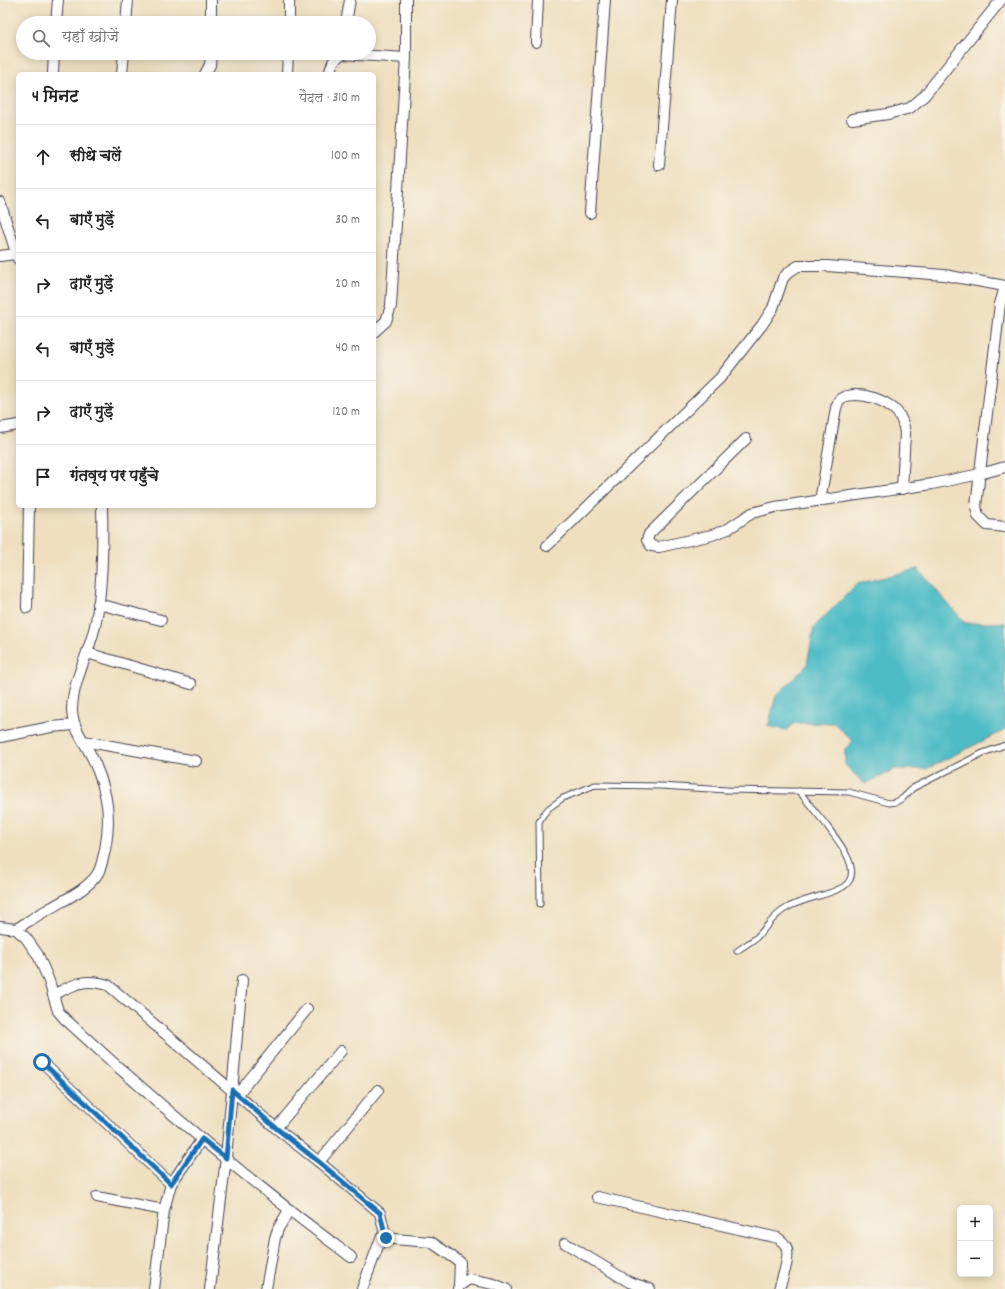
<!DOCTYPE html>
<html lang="hi">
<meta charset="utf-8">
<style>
:root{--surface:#fff;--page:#f2f2f2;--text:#222;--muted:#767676;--line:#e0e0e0}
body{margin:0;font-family:Dekko,"Playpen Sans Deva",sans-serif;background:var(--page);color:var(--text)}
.controls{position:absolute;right:12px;bottom:12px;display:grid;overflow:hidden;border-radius:6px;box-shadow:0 2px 10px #0003}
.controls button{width:36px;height:36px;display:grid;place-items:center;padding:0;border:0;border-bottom:1px solid var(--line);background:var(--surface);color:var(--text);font:20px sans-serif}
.stop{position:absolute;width:12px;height:12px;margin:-9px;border:3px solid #1f6fb2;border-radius:50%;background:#fff}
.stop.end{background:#1f6fb2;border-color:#fff;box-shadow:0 1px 4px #0008}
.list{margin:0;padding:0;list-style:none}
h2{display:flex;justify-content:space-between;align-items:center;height:52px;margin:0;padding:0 16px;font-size:17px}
h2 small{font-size:13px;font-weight:400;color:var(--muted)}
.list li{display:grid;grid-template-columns:26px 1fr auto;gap:12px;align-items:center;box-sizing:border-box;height:64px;padding:0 16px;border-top:1px solid var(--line)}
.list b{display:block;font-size:15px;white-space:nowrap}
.list em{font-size:13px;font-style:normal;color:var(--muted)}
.icon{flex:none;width:22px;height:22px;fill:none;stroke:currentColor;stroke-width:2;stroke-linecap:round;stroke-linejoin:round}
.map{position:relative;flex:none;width:1005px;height:1289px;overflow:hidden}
.search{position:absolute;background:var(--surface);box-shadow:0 2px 10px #0003;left:16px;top:16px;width:360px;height:44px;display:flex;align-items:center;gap:10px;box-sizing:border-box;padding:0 14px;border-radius:22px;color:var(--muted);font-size:15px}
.panel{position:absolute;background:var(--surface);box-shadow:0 2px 10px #0003;left:16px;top:72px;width:360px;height:436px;border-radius:6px}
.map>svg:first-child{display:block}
</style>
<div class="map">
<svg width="1005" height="1289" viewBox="0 0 1005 1289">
<rect width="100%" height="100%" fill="#f7f3e8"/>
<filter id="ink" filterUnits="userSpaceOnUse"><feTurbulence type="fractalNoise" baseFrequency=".025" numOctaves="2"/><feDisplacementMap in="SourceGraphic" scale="8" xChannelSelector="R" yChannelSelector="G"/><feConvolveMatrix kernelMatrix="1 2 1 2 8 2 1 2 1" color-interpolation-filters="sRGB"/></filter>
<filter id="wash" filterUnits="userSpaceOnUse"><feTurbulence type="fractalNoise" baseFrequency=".012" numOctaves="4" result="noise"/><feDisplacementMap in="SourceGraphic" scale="16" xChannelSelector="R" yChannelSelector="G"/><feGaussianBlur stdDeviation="0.9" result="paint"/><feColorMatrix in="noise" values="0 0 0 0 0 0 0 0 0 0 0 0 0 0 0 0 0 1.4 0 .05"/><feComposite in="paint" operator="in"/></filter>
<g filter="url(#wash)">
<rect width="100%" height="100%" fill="#efdfbf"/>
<polygon fill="#4ebcc6" stroke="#386f80" points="918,569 965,623 1005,623 1005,730 926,769 895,769 865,784 845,765 845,749 853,741 834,723 795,723 787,730 768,726 776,696 807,665 814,627 857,584"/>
</g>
<g filter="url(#ink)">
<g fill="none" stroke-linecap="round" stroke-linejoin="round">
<defs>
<g id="service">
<polyline points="540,904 539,822 543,815 549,808 563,798 595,785 660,786 727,790 849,792 889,803 896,802 903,798 913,788 983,753 1005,745"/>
<path d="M737 951C744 946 751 942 757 937 767 927 773 916 785 909 803 898 825 897 843 887 867 872 834 836 824 822 815 812 807 801 799 791"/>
</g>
<g id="minor">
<polyline points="211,0 211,23"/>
<polyline points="56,23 58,0"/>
<polyline points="126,23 128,0"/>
<polyline points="289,23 289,0"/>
<polyline points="346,23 350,0"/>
<polyline points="536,42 538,0"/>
<polyline points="342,54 406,58"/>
<polyline points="53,73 54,53"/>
<polyline points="122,74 124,53"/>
<polyline points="205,74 210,65 211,53"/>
<polyline points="287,74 288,53"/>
<polyline points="329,74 333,62 342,53"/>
<polyline points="852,119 888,114 910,108 924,96 1001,0"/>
<polyline points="659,165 672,0"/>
<polyline points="0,202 18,259"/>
<polyline points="590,213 605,0"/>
<polyline points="0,256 16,254"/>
<polyline points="1005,287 1000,304 976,506 978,516 987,525 1005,527"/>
<polyline points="374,332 386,321 391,306 406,58 406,0"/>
<polyline points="0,428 18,425"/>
<polyline points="746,439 649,534 647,540 651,546 659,547 712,535 728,529 752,513 775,507 932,484 980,474 1005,467"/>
<path d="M820 501 836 408 839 400C841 399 844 396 847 396 863 392 886 400 897 412 902 418 904 425 905 433L902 489"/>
<polyline points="547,546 720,378 762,325 773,308 783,278 790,271 798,266 827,266 944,275 1005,286"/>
<polyline points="98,604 161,620"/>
<polyline points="27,608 29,506"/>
<polyline points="87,653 191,684"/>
<polyline points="0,737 51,727 74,725"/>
<polyline points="83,741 196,761"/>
<path d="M0 927 16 929 26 938 38 955 49 981 58 1011 65 1019C156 1103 252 1183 351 1257"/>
<path d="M16 929C26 923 36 916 47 910 62 901 89 889 98 873 102 866 103 857 105 850 111 818 108 794 95 764 88 745 72 730 72 709 73 678 91 651 96 621 103 584 103 544 102 506"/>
<path d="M53 995C75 984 83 978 108 985L276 1128 319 1162 380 1213 386 1238"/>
<polyline points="42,1062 171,1184"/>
<polyline points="237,1095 307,1009"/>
<polyline points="276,1128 341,1051"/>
<polyline points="319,1162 378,1090"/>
<polyline points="97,1197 164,1210"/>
<path d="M597 1197 778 1238C780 1240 784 1242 785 1245 792 1254 782 1279 779 1289"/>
<polyline points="565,1243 629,1282 650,1289"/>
<polyline points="154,1289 164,1210 171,1184 202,1139"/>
<polyline points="210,1289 226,1158 242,980"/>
<polyline points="266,1289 275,1238 278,1229 289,1210"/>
<polyline points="362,1289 381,1238 431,1242 460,1262 459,1286"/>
<polyline points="458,1289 459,1286 469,1279 494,1284 506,1289"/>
</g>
</defs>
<use href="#service" stroke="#413e4f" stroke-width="7"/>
<use href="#minor" stroke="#413e4f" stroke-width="12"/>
<use href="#service" stroke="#fff" stroke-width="5"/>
<use href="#minor" stroke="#fff" stroke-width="10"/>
</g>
</g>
<g fill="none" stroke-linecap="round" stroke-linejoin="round" filter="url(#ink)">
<polyline stroke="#1f6fb2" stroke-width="5" points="42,1062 171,1184 202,1139 226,1158 232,1090 276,1128 319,1162 380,1213 386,1238"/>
</g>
</svg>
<div class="controls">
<button>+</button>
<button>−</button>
</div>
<div class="stop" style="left:42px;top:1062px"></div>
<div class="stop end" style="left:386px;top:1238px"></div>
<div class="search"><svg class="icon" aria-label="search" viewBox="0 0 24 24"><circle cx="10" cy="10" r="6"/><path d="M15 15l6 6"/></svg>यहाँ खोजें</div>
<section class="panel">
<h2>4 मिनट<small>पैदल · 310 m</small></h2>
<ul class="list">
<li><svg class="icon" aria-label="ahead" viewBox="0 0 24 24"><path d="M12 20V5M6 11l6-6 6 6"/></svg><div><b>सीधे चलें</b></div><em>100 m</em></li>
<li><svg class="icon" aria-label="left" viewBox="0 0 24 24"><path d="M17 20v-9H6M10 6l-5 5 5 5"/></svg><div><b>बाएँ मुड़ें</b></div><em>30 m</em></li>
<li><svg class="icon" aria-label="right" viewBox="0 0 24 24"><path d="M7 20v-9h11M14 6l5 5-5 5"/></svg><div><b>दाएँ मुड़ें</b></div><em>20 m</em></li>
<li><svg class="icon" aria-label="left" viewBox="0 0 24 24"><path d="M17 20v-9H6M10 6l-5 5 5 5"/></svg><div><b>बाएँ मुड़ें</b></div><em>40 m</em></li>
<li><svg class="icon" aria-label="right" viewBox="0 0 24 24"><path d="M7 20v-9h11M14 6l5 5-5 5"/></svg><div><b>दाएँ मुड़ें</b></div><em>120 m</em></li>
<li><svg class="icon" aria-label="arrive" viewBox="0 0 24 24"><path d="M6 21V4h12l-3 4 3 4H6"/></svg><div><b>गंतव्य पर पहुँचे</b></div></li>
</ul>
</section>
</div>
